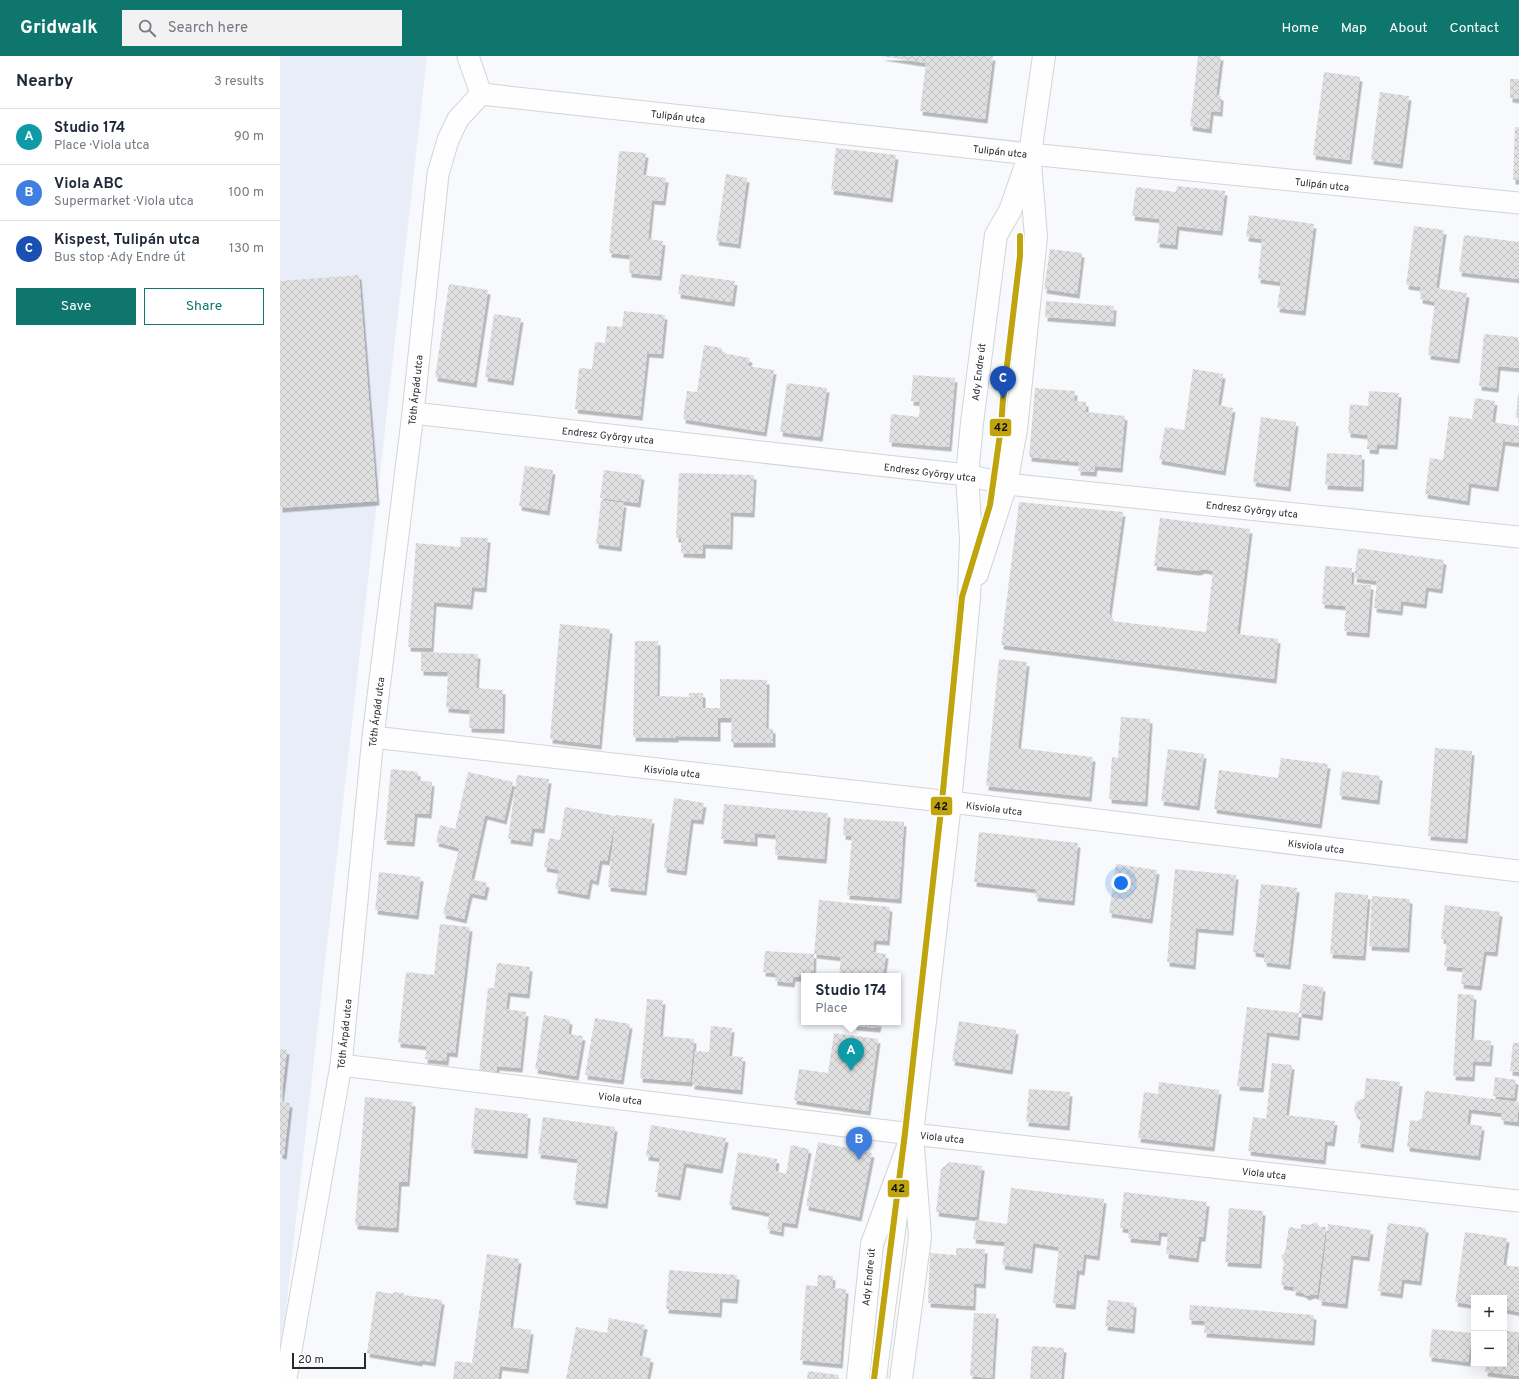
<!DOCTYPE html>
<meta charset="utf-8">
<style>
:root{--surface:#fff;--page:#f2f2f3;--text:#1f2937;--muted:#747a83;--line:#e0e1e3;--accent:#0f766e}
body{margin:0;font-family:Overpass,sans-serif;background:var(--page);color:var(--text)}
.controls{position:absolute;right:12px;bottom:12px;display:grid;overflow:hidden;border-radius:0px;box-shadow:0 4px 16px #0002}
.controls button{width:36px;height:36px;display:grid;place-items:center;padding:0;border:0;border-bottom:1px solid var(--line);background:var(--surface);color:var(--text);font:20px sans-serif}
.scale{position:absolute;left:12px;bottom:10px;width:74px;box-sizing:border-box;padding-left:4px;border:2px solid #292a2e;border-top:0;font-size:11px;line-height:14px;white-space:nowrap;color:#292a2e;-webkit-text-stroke:3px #fff;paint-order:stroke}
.you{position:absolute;left:841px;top:827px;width:14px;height:14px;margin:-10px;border:3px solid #fff;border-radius:50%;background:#1a73e8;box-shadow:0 0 0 6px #1a73e833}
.badge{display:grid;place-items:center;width:26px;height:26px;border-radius:50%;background:var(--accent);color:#fff;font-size:13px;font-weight:700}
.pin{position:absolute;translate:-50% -33px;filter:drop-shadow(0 1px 2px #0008)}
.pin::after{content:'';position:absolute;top:21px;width:14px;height:12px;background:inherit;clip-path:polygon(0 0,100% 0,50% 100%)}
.popup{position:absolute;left:521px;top:917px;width:100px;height:52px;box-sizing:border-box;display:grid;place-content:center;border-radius:0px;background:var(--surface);filter:drop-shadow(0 1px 3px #0005);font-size:13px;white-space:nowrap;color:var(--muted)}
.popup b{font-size:15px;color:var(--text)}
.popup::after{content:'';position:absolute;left:50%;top:100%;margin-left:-8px;border:8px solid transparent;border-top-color:var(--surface)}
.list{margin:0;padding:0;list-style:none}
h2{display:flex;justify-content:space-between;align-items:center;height:52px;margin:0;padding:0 16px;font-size:17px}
h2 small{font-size:13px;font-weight:400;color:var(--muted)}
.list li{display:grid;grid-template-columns:26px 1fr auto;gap:12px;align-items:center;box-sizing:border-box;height:56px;padding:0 16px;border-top:1px solid var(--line)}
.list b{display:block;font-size:15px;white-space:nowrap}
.list p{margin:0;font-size:13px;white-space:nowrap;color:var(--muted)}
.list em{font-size:13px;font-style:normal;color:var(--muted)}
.actions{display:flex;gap:8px;padding:12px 16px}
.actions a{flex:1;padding:9px 0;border:1px solid var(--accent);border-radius:0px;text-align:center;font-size:14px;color:var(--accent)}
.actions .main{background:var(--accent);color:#fff}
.icon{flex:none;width:22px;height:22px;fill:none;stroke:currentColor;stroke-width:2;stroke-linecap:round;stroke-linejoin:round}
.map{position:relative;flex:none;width:1239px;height:1323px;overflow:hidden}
header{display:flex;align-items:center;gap:24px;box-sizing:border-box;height:56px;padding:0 20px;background:var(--accent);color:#fff}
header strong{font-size:19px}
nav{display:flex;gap:22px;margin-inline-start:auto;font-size:14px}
.search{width:280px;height:36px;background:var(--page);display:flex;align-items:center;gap:10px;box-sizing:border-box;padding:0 14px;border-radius:0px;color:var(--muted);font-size:15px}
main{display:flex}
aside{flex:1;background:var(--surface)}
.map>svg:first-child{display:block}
</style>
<header>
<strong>Gridwalk</strong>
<div class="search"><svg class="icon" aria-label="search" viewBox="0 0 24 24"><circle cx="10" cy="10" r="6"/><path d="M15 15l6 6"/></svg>Search here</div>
<nav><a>Home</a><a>Map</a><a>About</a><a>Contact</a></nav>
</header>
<main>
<aside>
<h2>Nearby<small>3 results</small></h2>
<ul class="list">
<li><span class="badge" style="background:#0f9aa8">A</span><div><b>Studio 174</b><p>Place · Viola utca</p></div><em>90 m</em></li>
<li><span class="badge" style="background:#3f7fe0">B</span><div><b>Viola ABC</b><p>Supermarket · Viola utca</p></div><em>100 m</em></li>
<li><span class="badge" style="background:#1a4fb4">C</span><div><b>Kispest, Tulipán utca</b><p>Bus stop · Ady Endre út</p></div><em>130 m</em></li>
</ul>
<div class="actions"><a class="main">Save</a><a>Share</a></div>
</aside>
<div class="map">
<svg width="1239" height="1323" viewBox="0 0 1239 1323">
<defs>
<pattern id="building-cross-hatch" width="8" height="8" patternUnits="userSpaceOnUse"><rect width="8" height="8" fill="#e2e1e2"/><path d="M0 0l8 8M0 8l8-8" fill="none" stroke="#c2c1c2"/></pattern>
<filter id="shadow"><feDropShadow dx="2.5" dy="4.5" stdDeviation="0" flood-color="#0004"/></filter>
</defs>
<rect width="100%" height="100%" fill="#f7f9fc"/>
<polygon fill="#e9edf8" points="0,0 147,0 0,1306"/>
<g fill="url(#building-cross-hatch)" filter="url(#shadow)">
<polygon points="601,0 713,0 705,63 640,55 646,7"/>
<polygon points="918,0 941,0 936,39 941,40 940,56 931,55 929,73 910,70"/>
<polygon points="1044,16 1080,21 1069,104 1033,99"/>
<polygon points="1230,23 1239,23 1239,43 1230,42"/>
<polygon points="1100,36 1129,40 1120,108 1091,104"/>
<polygon points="1235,71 1239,71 1239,124 1233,124"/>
<polygon points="556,92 616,99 610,142 551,134"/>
<polygon points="339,95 366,97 363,119 386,122 383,145 372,144 368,183 383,185 379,220 349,217 350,199 329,197"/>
<polygon points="446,118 467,122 458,188 436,185"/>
<polygon points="897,130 945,135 940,175 897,170 895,189 877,187 880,163 852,160 856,131 896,136"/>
<polygon points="969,159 1034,168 1023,255 997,252 1001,226 978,223 982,183 966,181"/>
<polygon points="1134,170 1164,174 1156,232 1187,237 1177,303 1148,299 1155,246 1140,243 1141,231 1126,229"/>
<polygon points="1184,179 1239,186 1239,223 1179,216"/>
<polygon points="770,193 802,197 797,238 764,233"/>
<polygon points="401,218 455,225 452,246 398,238"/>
<polygon points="79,219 97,445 0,452 0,225"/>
<polygon points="169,228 208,234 194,327 155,321"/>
<polygon points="766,245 834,250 833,266 765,261"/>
<polygon points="344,255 385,259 381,298 367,297 360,360 295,353 299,312 312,313 315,286 325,287 327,270 342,271"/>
<polygon points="214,258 241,262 231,325 205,321"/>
<polygon points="1238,277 1239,312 1218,310 1216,332 1199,330 1204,278 1238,281"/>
<polygon points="424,289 442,292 442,297 470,302 468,310 494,314 484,376 403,363 407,335 417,336"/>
<polygon points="913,313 943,318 938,349 953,352 943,415 879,404 885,371 904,374"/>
<polygon points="633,319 675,322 669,391 609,386 611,358 639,361 640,346 631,345"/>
<polygon points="507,327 547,332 540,381 500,376"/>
<polygon points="755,332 795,335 794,345 806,346 806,356 845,360 840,412 815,410 814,416 798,415 799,406 749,401"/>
<polygon points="1089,335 1119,337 1115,389 1097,388 1096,394 1087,393 1088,379 1068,377 1070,348 1088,350"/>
<polygon points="1238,338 1239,338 1239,362 1236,362"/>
<polygon points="1195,342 1215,345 1212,366 1239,370 1239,387 1223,385 1216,431 1189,427 1187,445 1145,438 1150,402 1163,404 1169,360 1192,363"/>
<polygon points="981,361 1016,366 1008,431 973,426"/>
<polygon points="1047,397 1082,399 1081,431 1045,429"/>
<polygon points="245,410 273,414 267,455 239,450"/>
<polygon points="324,414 362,419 358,447 320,442"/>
<polygon points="399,417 474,419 472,457 451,456 450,489 423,488 423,498 401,497 401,482 396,482"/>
<polygon points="321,444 344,447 339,491 316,488"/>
<polygon points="739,446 843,456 829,556 832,565 926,576 933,515 923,513 918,515 874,510 880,462 970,473 957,578 998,583 994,623 721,589"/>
<polygon points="181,481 208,482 204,532 192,531 190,549 154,546 151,592 128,591 136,487 180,491"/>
<polygon points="1078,492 1164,504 1160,533 1146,531 1144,548 1121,545 1120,555 1094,552 1097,525 1074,522"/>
<polygon points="1045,510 1072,512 1071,528 1091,529 1087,577 1064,575 1066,550 1042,548"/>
<polygon points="280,568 330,573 319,689 270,683"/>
<polygon points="355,585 378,585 377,640 409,641 409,637 423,637 423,652 440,652 440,623 487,624 486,672 493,673 493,687 451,687 452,662 438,662 438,681 396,680 396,682 353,681"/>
<polygon points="141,596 198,598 196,632 223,634 222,673 189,672 190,654 166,652 168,616 141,615"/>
<polygon points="719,603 747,606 738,692 813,701 809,741 706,730"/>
<polygon points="841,661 870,663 865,746 829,743 832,701 838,702"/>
<polygon points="1155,692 1192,695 1185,783 1148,780"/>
<polygon points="888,693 924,698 917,750 881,745"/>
<polygon points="1001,702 1048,708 1039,768 934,753 939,714 998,722"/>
<polygon points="111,713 138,716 137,724 152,726 149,758 135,757 132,786 104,784"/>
<polygon points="1062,715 1100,720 1097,744 1059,739"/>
<polygon points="188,716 233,726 224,764 205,759 191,823 207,827 204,840 190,837 184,863 163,858 179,792 156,786 160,769 175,773"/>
<polygon points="237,719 269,723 262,773 252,772 250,786 228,783"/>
<polygon points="394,742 424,747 421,764 411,763 404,815 384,812"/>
<polygon points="444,748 548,757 544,803 495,799 496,779 475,777 475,786 441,783"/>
<polygon points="285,751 336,760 327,805 320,804 316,825 310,823 307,839 275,833 279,814 264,811 269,782 280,784"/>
<polygon points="336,759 372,763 364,835 328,831"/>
<polygon points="564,762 624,766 619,843 567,839 572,780 563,779"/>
<polygon points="699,776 798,787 792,845 755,841 756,833 694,826"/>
<polygon points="836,808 877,814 870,863 829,857"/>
<polygon points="895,813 956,819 951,875 916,872 913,909 887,906"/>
<polygon points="99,816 141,821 136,859 95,854"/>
<polygon points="981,828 1017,832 1008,909 984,906 985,898 973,896"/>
<polygon points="1055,836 1088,839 1083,900 1050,898"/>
<polygon points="1092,840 1130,843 1127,892 1089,890"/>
<polygon points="539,844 610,851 607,885 594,884 593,896 606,898 603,920 559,920 561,901 534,898 533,920 524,920 524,921 513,921 512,927 495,925 495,917 483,916 485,895 534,898"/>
<polygon points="1165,849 1220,856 1215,896 1204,895 1199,930 1181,928 1183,912 1164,910 1167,884 1161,883"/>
<polygon points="160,868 190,871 175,997 167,996 166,1005 145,1003 147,990 118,987 126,916 154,919"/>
<polygon points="217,907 250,911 247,938 228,936 226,953 246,956 240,1012 217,1010 216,1026 198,1024 208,932 214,932"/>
<polygon points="1023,928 1043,931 1040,960 1019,957"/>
<polygon points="1178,938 1194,939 1191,983 1211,985 1209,1006 1193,1005 1192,1021 1173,1020"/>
<polygon points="367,943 383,944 380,980 414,983 410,1026 360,1022"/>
<polygon points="967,951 1019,957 1017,980 987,976 981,1032 957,1030"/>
<polygon points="264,959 290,964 288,978 303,980 296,1020 255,1013"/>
<polygon points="315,962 350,968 341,1024 305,1019"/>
<polygon points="679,965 736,974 730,1014 672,1005"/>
<polygon points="574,966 599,966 598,972 574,970"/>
<polygon points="431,970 452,972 449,1000 463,1001 460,1034 412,1029 415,995 429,996"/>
<polygon points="554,977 598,983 588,1055 514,1044 519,1013 548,1017"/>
<polygon points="1233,987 1239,987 1239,1016 1230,1015"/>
<polygon points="0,993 7,994 1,1044 0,1044"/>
<polygon points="992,1007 1012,1009 1006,1059 1055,1065 1052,1086 1045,1085 1043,1104 968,1095 973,1061 986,1063"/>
<polygon points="1215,1021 1236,1024 1234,1042 1213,1040"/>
<polygon points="1086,1022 1120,1026 1111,1092 1078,1087 1081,1061 1079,1061 1074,1056 1075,1047 1081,1043 1084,1043"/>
<polygon points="879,1026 939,1034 932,1091 858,1082 864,1036 878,1038"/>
<polygon points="749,1033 790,1036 787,1070 746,1066"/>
<polygon points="1145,1035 1239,1046 1237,1066 1221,1064 1222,1057 1189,1053 1187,1068 1202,1070 1198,1100 1127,1091 1130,1064 1137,1065 1142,1062"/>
<polygon points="85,1041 133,1046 127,1126 119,1126 116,1172 75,1169"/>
<polygon points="0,1046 10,1047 4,1099 0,1098"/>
<polygon points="195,1052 248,1058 245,1098 191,1093"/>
<polygon points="263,1061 335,1071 325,1148 293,1144 298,1103 258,1098"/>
<polygon points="371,1069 446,1082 440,1113 404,1107 398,1140 375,1136 380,1102 366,1100"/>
<polygon points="538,1086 592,1097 579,1161 526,1150"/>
<polygon points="511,1089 529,1093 515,1168 502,1166 501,1176 487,1173 490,1157 449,1149 458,1096 497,1103 495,1115 506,1118"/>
<polygon points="670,1106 702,1110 696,1161 656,1156 661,1113"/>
<polygon points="731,1132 824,1143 817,1200 804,1198 802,1215 797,1214 793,1249 773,1247 779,1191 753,1187 750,1213 722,1209 725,1186 693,1183 696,1164 727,1168"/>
<polygon points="844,1136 927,1146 923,1181 919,1181 916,1202 886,1198 888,1177 879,1176 878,1185 848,1182 849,1173 840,1172"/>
<polygon points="949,1152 983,1155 979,1208 945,1206"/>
<polygon points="1036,1166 1040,1171 1046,1171 1037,1239 1032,1238 1027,1240 1023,1237 1013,1235 1014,1231 1001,1229 1004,1205 1001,1200 1005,1196 1009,1171 1021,1173 1021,1168 1030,1169"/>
<polygon points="1108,1167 1146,1172 1139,1225 1122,1223 1120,1238 1098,1235"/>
<polygon points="1048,1168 1091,1174 1087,1201 1071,1199 1065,1248 1039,1245"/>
<polygon points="1185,1176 1227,1182 1223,1209 1239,1211 1239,1256 1224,1253 1224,1242 1194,1242 1194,1249 1175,1246"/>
<polygon points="676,1192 705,1193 703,1228 694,1227 693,1250 648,1247 650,1197 676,1199"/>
<polygon points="207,1198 239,1203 230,1271 251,1274 246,1313 220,1310 218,1323 173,1323 175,1305 192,1307"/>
<polygon points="389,1214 457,1219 455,1243 440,1242 439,1257 386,1253"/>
<polygon points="538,1219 553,1220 552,1232 566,1233 560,1308 520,1304 526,1229 537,1230"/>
<polygon points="96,1235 113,1238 113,1236 124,1237 124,1239 162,1244 153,1306 140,1304 140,1306 87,1297"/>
<polygon points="828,1244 854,1247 852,1273 825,1270"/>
<polygon points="910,1249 1034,1259 1032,1285 924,1277 925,1265 909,1264"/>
<polygon points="694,1257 716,1258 712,1322 690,1320"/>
<polygon points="329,1262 365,1269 359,1300 371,1302 367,1323 286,1323 296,1271 327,1277"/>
<polygon points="1152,1273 1192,1277 1188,1306 1149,1301"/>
<polygon points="1224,1275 1239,1276 1237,1297 1239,1297 1239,1320 1205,1316 1206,1308 1224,1308"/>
<polygon points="752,1290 784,1292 781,1323 750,1323"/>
<polygon points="528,1315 559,1319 558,1323 527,1323"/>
</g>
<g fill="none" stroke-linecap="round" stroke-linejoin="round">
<defs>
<polyline id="lane" points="601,1323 627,1121"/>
<g id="street">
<polyline points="188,0 201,38"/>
<polyline points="201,38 750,98 1239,147"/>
<polyline points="133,357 687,419 726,428 1239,481"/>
<polyline points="93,681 662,745 1239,815"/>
<polyline points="61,1009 632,1078 1239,1145"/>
<polyline points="6,1323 61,1009 93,681 133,357 158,118 168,84 178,63 201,38"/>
</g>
<g id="secondary">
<polyline points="697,518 726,428 736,373 756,181 750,107"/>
<polyline points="578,1323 592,1188 630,1085"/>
<polyline points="621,1323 640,1181 632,1078 670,747 689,542 691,484 687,419 692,367 716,179 730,155 750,98 764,0"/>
</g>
</defs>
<use href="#lane" stroke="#d2d4d7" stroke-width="12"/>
<use href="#street" stroke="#d2d4d7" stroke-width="23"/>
<use href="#secondary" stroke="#d2d4d7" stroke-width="24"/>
<use href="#lane" stroke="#fefeff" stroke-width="10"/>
<use href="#street" stroke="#fefeff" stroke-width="21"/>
<use href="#secondary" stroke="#fefeff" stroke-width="22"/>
<defs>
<polyline id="tram-1" points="594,1323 625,1077 662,745 682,541 710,449 721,371 723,343 740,200 740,180"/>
</defs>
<use href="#tram-1" stroke="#fff" stroke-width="9"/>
<use href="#tram-1" stroke="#bfa40e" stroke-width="6"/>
</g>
<g text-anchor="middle" stroke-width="3" stroke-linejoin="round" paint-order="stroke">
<g font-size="10" fill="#292a2e" stroke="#fff">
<text transform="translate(398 60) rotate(6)" y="4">Tulipán utca</text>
<text transform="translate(720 95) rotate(6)" y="4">Tulipán utca</text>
<text transform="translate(1042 128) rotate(6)" y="4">Tulipán utca</text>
<text transform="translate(698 316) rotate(-83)" y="4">Ady Endre út</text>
<text transform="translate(135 334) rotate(-84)" y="4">Tóth Árpád utca</text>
<text transform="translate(328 379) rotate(6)" y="4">Endresz György utca</text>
<text transform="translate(650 416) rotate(7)" y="4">Endresz György utca</text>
<text transform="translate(972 453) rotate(6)" y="4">Endresz György utca</text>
<text transform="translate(96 656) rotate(-83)" y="4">Tóth Árpád utca</text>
<text transform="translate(392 715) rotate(6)" y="4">Kisviola utca</text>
<text transform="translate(714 752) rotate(7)" y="4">Kisviola utca</text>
<text transform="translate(1036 790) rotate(7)" y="4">Kisviola utca</text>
<text transform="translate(64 978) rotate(-84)" y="4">Tóth Árpád utca</text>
<text transform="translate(340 1042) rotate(7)" y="4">Viola utca</text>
<text transform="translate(662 1081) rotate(6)" y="4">Viola utca</text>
<text transform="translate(984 1117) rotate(6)" y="4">Viola utca</text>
<text transform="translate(588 1221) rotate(-84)" y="4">Ady Endre út</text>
</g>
</g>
<g stroke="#fff" stroke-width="1.5">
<rect x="709" y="362" width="23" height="19" rx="4" fill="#bfa40e"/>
<rect x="650" y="740" width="23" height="20" rx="4" fill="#bfa40e"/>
<rect x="607" y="1123" width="23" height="19" rx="4" fill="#bfa40e"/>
</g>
<g font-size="11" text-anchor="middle" font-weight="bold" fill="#111">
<text x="721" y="375">42</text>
<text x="661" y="754">42</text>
<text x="618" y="1136">42</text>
</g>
</svg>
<div class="controls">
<button>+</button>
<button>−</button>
</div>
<div class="scale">20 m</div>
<div class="you"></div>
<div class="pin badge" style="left:571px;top:1015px;background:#0f9aa8">A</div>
<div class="popup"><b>Studio 174</b>Place</div>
<div class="pin badge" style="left:579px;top:1104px;background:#3f7fe0">B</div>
<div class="pin badge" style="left:723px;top:343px;background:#1a4fb4">C</div>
</div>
</main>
